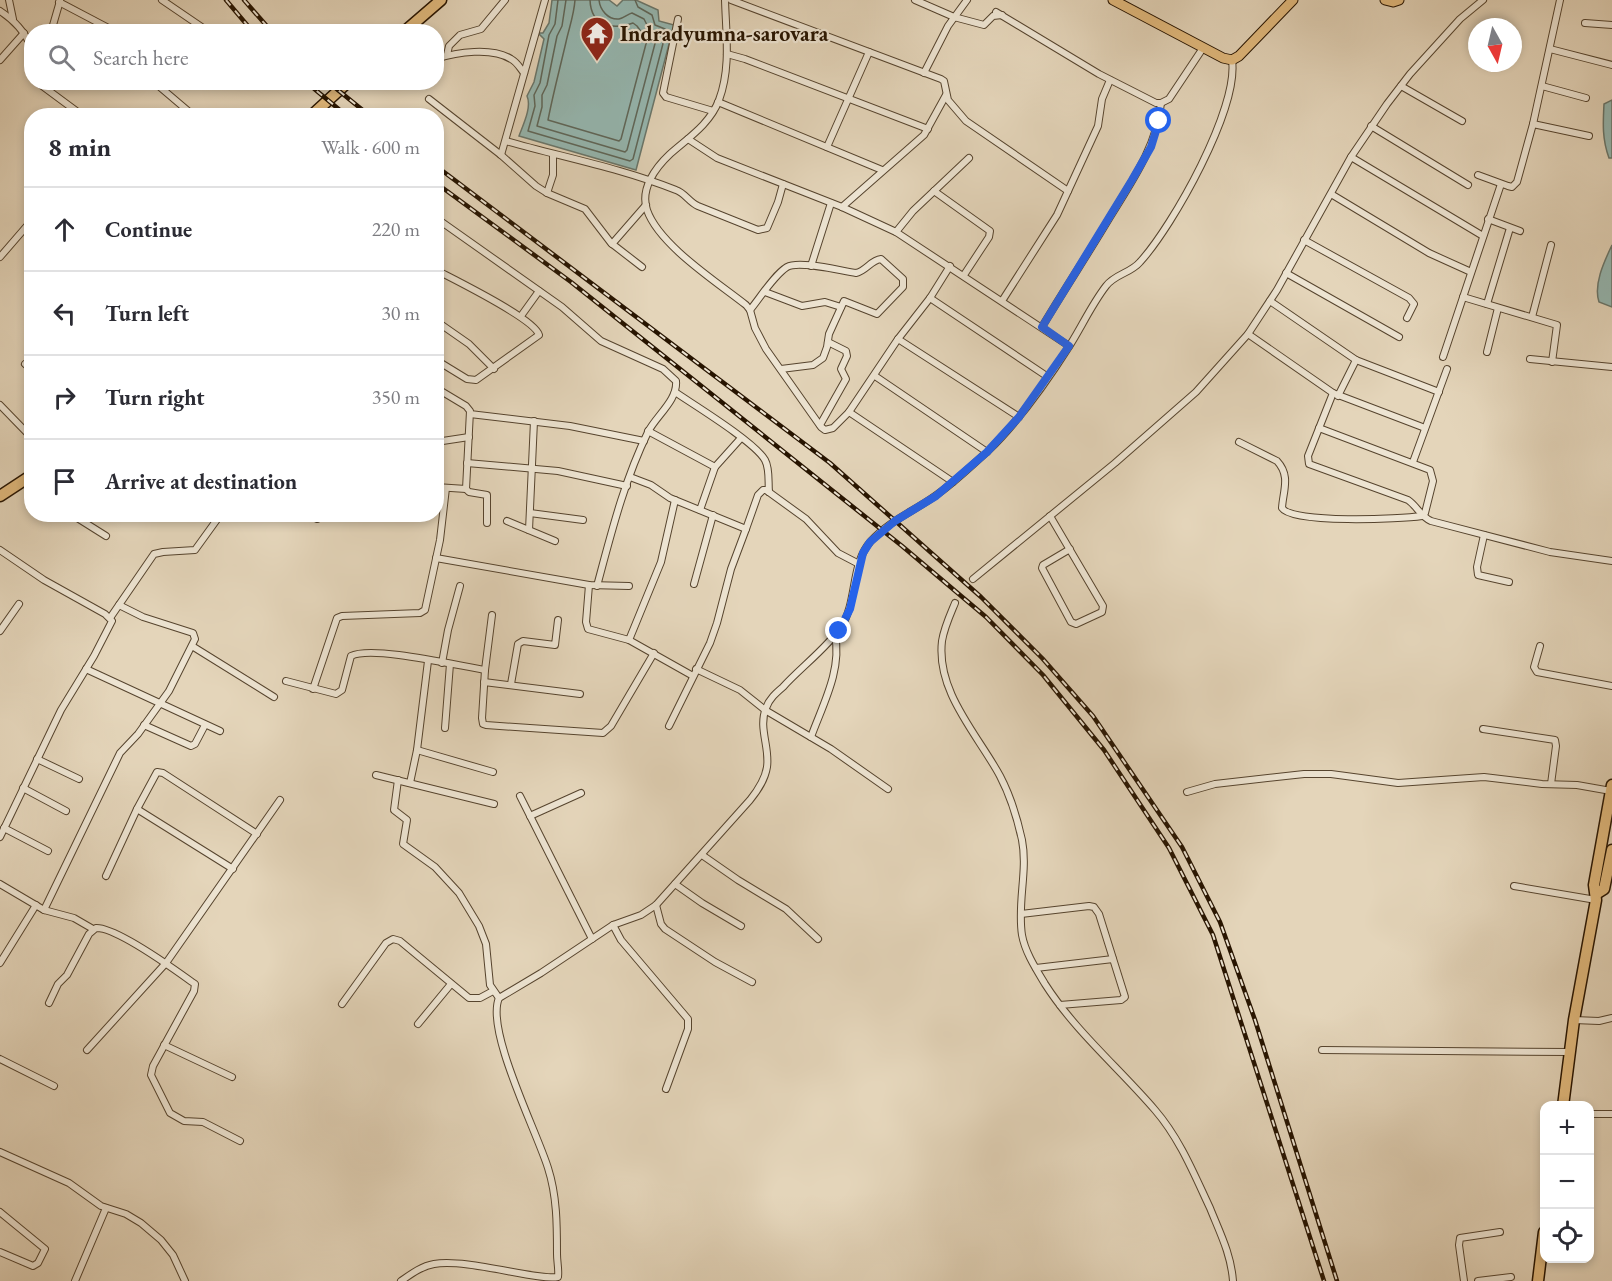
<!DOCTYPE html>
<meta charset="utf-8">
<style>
:root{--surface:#fff;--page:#f7f7f7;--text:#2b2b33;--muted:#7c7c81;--line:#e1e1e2}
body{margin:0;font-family:"EB Garamond",serif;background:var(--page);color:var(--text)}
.controls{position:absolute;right:18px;bottom:18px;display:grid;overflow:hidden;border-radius:12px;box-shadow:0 3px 9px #0003}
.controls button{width:54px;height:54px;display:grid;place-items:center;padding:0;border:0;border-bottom:2px solid var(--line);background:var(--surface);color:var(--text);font:30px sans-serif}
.compass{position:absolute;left:1468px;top:18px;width:54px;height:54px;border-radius:50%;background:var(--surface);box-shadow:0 3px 9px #0003;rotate:172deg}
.stop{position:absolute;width:18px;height:18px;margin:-14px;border:4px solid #2563eb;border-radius:50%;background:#fff}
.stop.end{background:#2563eb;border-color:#fff;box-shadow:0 2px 6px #0008}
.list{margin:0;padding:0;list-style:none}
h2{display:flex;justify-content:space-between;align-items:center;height:78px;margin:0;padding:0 24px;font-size:26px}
h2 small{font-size:20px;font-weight:400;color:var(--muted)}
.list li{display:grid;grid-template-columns:39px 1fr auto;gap:18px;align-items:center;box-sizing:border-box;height:84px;padding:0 24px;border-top:2px solid var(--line)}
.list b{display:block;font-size:22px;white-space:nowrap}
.list em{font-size:20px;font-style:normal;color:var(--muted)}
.icon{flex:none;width:33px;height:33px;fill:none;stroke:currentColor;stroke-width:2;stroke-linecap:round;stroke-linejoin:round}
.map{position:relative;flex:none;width:1612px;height:1281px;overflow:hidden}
.search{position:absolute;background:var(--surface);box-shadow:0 3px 9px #0003;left:24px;top:24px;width:420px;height:66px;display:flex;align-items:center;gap:15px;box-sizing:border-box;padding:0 21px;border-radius:24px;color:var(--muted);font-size:22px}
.panel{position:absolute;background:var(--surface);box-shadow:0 3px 9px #0003;left:24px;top:108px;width:420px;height:414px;border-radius:24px}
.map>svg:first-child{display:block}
</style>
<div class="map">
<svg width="1612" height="1281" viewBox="0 0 1612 1281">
<rect width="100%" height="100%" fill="#e4d5ba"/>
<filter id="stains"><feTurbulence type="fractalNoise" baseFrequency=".00333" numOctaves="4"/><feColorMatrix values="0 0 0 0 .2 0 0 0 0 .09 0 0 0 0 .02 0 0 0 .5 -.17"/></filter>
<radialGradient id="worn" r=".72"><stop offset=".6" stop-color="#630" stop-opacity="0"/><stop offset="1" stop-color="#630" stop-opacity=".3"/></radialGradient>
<g fill="#95b8b2" stroke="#69766b" stroke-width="1.5">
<path d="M552 0H609L617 6 623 0H636L658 10 659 21 674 25 636 170 519 136C523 125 532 107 527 96L534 82 544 39 538 33H543L549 23Z"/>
<path d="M1612 100V158H1609C1602 139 1603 123 1604 104Z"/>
<path d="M1612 245V307L1599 302C1593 284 1605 260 1612 245Z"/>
</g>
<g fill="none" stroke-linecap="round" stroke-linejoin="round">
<g stroke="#5e6659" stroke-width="1.5">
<polyline points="558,0 555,24 549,35 540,83 534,95 535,106 528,131 630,161 633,159 666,32 665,29 655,25 652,15 638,7 635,0"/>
<path d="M566 0 562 26 557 36 547 85 542 95V107L537 126 625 152 627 150 657 36 649 29 644 19 632 13C628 14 624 18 619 19 608 20 600 10 599 0"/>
<path d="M575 0C574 15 569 28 566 42 560 68 553 94 548 120L619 141 621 139 647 40 637 26 633 23C613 30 591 27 590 0"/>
</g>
<defs>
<g id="street">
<polyline points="9,0 13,19"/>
<polyline points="162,0 209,32"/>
<path d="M725 0C726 34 731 68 719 100 710 124 688 138 670 154 655 168 640 189 647 210 659 245 717 282 746 305L750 310 755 328 766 349 821 427 825 430 833 428 849 412 898 339 930 298 950 266"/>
<polyline points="731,0 941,79 944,81 948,100 966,121 1068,191"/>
<polyline points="915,0 954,17 984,25 993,16 1002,15"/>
<polyline points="59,2 116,32"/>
<path d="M0 11C15 21 24 31 32 48"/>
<polyline points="996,12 1099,74 1156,103 1161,103 1169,99 1203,48"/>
<polyline points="678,19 663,93 666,97 713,111"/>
<polyline points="1585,23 1612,25"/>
<polyline points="51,32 60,1"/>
<polyline points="1550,49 1612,65"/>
<polyline points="727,54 745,59 928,129"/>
<polyline points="447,55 449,46 460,35 481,29 505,0"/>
<path d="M436 59C457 52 492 47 511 59 517 62 520 68 524 73"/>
<polyline points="0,60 24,33"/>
<polyline points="924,73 948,26 967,0"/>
<polyline points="37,82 83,116"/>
<polyline points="154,82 194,116"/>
<polyline points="1401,86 1462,121"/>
<polyline points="1542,86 1586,98"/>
<polyline points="429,99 501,155 536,186 547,193 585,209 611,243 642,267"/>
<polyline points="718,102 882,170"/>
<polyline points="1533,124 1589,136"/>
<polyline points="1371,126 1468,185"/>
<polyline points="688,139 717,158 842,207 896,232 1069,346"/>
<path d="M506 141C562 157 621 168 676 190 685 193 689 202 698 206L758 230 767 228 778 202 783 184"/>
<polyline points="827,147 869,52"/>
<polyline points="501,155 545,0"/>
<polyline points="1351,157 1483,236"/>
<polyline points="1478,175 1508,186 1512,187 1517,182 1533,124 1560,0"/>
<polyline points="934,191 990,231 989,237 964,275"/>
<polyline points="547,193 553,175 553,155"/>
<polyline points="1331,194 1429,253 1471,272"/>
<polyline points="842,207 924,135 946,95"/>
<path d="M436 218 562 307 601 341 663 369 676 381C678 400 656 416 648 432 624 481 611 534 597 586"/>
<polyline points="1488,219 1520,231"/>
<polyline points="896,232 913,211 969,158"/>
<polyline points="1304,240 1409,298 1414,304 1407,318"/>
<polyline points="612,244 646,205"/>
<polyline points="0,257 32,220"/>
<polyline points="811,266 831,203"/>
<path d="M436 270C455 280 535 319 539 335L476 380 467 379 436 360"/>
<polyline points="1286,273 1399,337"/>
<polyline points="765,292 802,306 825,302 841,307"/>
<polyline points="1463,297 1557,325 1552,362"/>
<polyline points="930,298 1048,377"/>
<polyline points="1002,301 1057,215 1098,126 1102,99 1110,80"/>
<polyline points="1270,301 1356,360 1439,392"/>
<polyline points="1487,304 1510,228"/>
<path d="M750 310C760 298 774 275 787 267 799 260 841 271 856 273 866 271 871 260 881 259L903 279V287L877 314 844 301 829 334 827 347 823 358 813 365 781 369"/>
<polyline points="521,316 539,291"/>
<polyline points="1532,317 1551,245"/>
<polyline points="436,321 469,344 494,369"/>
<path d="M1042 327C1064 290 1088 254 1110 217 1132 181 1157 146 1161 103"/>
<polyline points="1248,334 1333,393 1425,428"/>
<polyline points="898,339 1019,417"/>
<polyline points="1487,352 1498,308"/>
<polyline points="1443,357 1501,184"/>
<polyline points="1530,359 1612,367"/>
<polyline points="25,364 32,370"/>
<polyline points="875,376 987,452"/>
<polyline points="436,388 466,406 470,411 466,489 469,492 487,495 487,523"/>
<path d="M675 392C694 405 755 442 765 460 770 469 768 482 769 492"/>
<path d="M1333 393 1308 456 1309 464 1408 500C1417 506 1420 516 1431 521L1550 552 1612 561"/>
<polyline points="1338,396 1356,360"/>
<polyline points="0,405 32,438"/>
<polyline points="849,412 953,482"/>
<polyline points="470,414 570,426 644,441"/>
<polyline points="820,425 846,379 841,369 847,356 846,351 828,342"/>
<polyline points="648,431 715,467"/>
<polyline points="436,442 469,437"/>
<path d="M1239 442 1277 461C1291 476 1283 491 1282 508 1292 524 1401 519 1422 516L1425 513 1433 481 1430 470 1319 428"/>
<polyline points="1413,462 1447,369"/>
<polyline points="467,463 558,471 627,486"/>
<polyline points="630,477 651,485 670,498 746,529 758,495 763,490 766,490 806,519 838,553 859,564"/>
<polyline points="436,487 466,489"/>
<polyline points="700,510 715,467 741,438"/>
<polyline points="530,513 583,520"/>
<polyline points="71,514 106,536"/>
<polyline points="1050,516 1103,606 1102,612 1076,624 1071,622 1042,568 1043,565 1070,549"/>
<polyline points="317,519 318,514"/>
<polyline points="507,521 555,541"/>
<polyline points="529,530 534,421"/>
<polyline points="1484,535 1477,567 1478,575 1509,582"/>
<polyline points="0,550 44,580 105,614 112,621 94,656 61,710 0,837"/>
<polyline points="436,558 589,585 629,586"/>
<polyline points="973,579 1115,463 1196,392 1248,334 1277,290 1351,157 1387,104 1410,74 1460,19 1483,0"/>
<polyline points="694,584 713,515"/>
<polyline points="589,585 586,622 588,629 629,640 693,676"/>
<path d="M955 603C950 615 944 628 942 641 936 692 978 735 1000 776 1011 797 1017 817 1022 840 1028 871 1017 903 1022 935 1025 952 1036 969 1045 984 1075 1031 1119 1068 1155 1110 1180 1139 1194 1174 1210 1208 1220 1233 1231 1254 1233 1281"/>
<polyline points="492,615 485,670 482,718 483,724 486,725 603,733 611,726 654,653"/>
<polyline points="110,618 154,554 163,552 195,550 221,514"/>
<polyline points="0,631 19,604"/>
<polyline points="629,640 661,562 675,500"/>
<polyline points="192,646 274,697"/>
<polyline points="1540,646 1534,667 1537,672 1612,686"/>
<polyline points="442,663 448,630 460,586"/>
<polyline points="86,669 220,731"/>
<polyline points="696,669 740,690 765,710 831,749 888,789"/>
<path d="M286 681 336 694 342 690 351 656C372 645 459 666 485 670"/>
<polyline points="484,682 580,694"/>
<polyline points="511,684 518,644 523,641 555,645 558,620"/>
<polyline points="313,689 337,618 342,616 420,613 425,610 440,540 446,488"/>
<polyline points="144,725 191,746 195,744 205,725"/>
<polyline points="669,726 710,643 717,623 731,569 746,529"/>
<polyline points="445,728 450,664"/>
<polyline points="1483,729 1555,740 1556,746 1551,784"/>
<path d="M811 737C823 704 842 670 835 635"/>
<polyline points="417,750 493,772"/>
<polyline points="37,759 79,779"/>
<polyline points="376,775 494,804"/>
<polyline points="398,780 394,810 407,820 403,844 435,867 459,893 479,926 486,944 490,985 499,998"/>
<polyline points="410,783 417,750 428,661"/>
<polyline points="23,788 66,811"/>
<polyline points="1187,792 1215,784 1304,774 1331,774 1398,783 1484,777 1542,784 1577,785 1611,791"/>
<polyline points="520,796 592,939"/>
<polyline points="137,809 233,869"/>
<polyline points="530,816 581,793"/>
<polyline points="4,828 48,851"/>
<polyline points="702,855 738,880 786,909 818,939"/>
<polyline points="106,876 137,809 157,772 163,773 257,834"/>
<polyline points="0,884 44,910 74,918 93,929"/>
<polyline points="675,884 702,903 741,926"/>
<polyline points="1514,886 1596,900"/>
<polyline points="656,905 661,924 665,929 715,962 752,982"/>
<polyline points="44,910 120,753 138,734 169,691 195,639 193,633 143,617 119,605"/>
<polyline points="1021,914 1089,906 1094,907 1099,914 1125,997 1121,1000 1060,1005"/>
<polyline points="613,925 621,940 688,1019 688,1029 666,1089"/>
<polyline points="0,963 36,905"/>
<polyline points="1036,968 1113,959"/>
<path d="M49 1003 58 984 67 975 89 934 96 928C116 927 174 969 192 982L195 984 194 991 153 1066 151 1075 170 1113 184 1121 203 1122 240 1141"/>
<polyline points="342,1004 386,943 393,939 400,941 469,998 480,998 493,991"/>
<polyline points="1574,1020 1599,1021 1612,1018"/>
<polyline points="418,1024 451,984"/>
<polyline points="164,1045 232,1077"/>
<polyline points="87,1050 166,963 280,800"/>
<polyline points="1322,1050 1570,1052"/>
<polyline points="0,1059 54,1086"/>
<polyline points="1590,1114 1612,1114"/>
<polyline points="0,1152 69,1183 101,1206 126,1214 141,1223 161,1240 173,1255 185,1281"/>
<polyline points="0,1212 45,1249 38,1263 33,1266 0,1252"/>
<polyline points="75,1281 106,1208"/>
<path d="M401 1281C411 1274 422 1266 434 1264 466 1258 538 1281 558 1277 559 1270 557 1262 557 1254 557 1225 557 1196 548 1168 537 1132 485 1030 499 998L541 973 613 925 641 915 656 905 750 800C758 790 765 780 767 767 770 747 758 728 766 708 769 699 776 693 783 687 799 669 829 646 841 627 858 601 850 564 871 541 889 521 914 511 935 496 954 483 971 466 988 451 1020 420 1046 383 1070 345 1082 326 1092 304 1106 286 1115 274 1131 273 1140 262 1173 226 1239 108 1232 60"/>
<polyline points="1464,1281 1459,1245 1460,1238 1500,1232"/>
<polyline points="1478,1281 1511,1277"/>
</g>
<g id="primary">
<polyline points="1113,0 1223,58 1232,60 1239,56 1293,0"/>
<polyline points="1385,0 1393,2 1399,0"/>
</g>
<g id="highway">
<polyline points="404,32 441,0"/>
<polyline points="311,116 348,82"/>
<polyline points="0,496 32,475"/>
<polyline points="1596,894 1604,889 1612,850"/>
<polyline points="1563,1106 1574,1020 1596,900 1594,885 1612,785"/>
<polyline points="1538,1281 1544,1232"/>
</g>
</defs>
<use href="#street" stroke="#56442e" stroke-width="8"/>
<use href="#primary" stroke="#271400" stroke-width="11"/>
<use href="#highway" stroke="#271400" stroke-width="13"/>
<use href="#street" stroke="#ede4d2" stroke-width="6"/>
<use href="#primary" stroke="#e2ba7d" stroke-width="9"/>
<use href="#highway" stroke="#e2ba7d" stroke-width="10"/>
<defs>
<g id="rail">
<polyline points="226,0 253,32"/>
<polyline points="244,0 272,32"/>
<polyline points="306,82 347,116"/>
<polyline points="328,82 370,116"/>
<polyline points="436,166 830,463 981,597 1042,658 1093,716 1182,847 1220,922 1255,1020 1337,1281"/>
<polyline points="436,183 571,282 902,546 986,617 1043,675 1104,750 1169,848 1213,935 1324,1281"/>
</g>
</defs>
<use href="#rail" stroke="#271400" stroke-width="4.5"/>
<use href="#rail" stroke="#ede4d2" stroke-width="2" stroke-dasharray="7" stroke-linecap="butt"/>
</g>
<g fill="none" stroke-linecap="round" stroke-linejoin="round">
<polyline stroke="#2563eb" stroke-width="8" points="839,631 850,609 863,553 870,542 895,521 936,496 987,452 1019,417 1069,346 1042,327 1132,180 1151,147 1159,121"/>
</g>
<defs>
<symbol id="temple-pin" viewBox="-11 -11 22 30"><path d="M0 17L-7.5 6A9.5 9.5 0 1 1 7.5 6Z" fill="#8f2418" stroke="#ede4d2"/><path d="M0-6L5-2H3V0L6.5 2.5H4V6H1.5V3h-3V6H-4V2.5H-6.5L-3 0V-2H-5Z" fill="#fff"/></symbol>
</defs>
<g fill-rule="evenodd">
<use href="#temple-pin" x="578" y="14" width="38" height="52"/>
</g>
<g text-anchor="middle" stroke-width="4.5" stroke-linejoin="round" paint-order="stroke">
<g font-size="22" font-weight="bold" fill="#271400" stroke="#ede4d2" text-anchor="start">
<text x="620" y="41">Indradyumna-sarovara</text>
</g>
</g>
<rect width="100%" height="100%" filter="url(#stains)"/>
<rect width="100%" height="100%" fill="url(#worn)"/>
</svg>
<div class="controls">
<button>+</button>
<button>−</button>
<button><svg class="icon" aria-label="locate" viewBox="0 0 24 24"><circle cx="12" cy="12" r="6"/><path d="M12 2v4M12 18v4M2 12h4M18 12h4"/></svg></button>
</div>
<svg class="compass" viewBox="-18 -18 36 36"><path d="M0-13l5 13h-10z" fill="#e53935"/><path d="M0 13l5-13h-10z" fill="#7c7c81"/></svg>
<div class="stop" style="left:1159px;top:121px"></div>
<div class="stop end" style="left:839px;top:631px"></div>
<div class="search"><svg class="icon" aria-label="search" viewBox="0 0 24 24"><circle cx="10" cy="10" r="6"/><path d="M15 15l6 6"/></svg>Search here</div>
<section class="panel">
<h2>8 min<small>Walk · 600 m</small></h2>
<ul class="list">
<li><svg class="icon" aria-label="ahead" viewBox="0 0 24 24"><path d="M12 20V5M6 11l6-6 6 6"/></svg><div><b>Continue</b></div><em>220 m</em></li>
<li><svg class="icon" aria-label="left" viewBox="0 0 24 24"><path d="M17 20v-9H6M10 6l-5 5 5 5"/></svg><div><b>Turn left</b></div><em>30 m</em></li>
<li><svg class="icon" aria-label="right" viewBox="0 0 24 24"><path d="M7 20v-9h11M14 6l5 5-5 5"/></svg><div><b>Turn right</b></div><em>350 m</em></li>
<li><svg class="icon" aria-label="arrive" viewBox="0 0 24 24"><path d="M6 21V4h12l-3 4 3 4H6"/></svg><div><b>Arrive at destination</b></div></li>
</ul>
</section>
</div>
